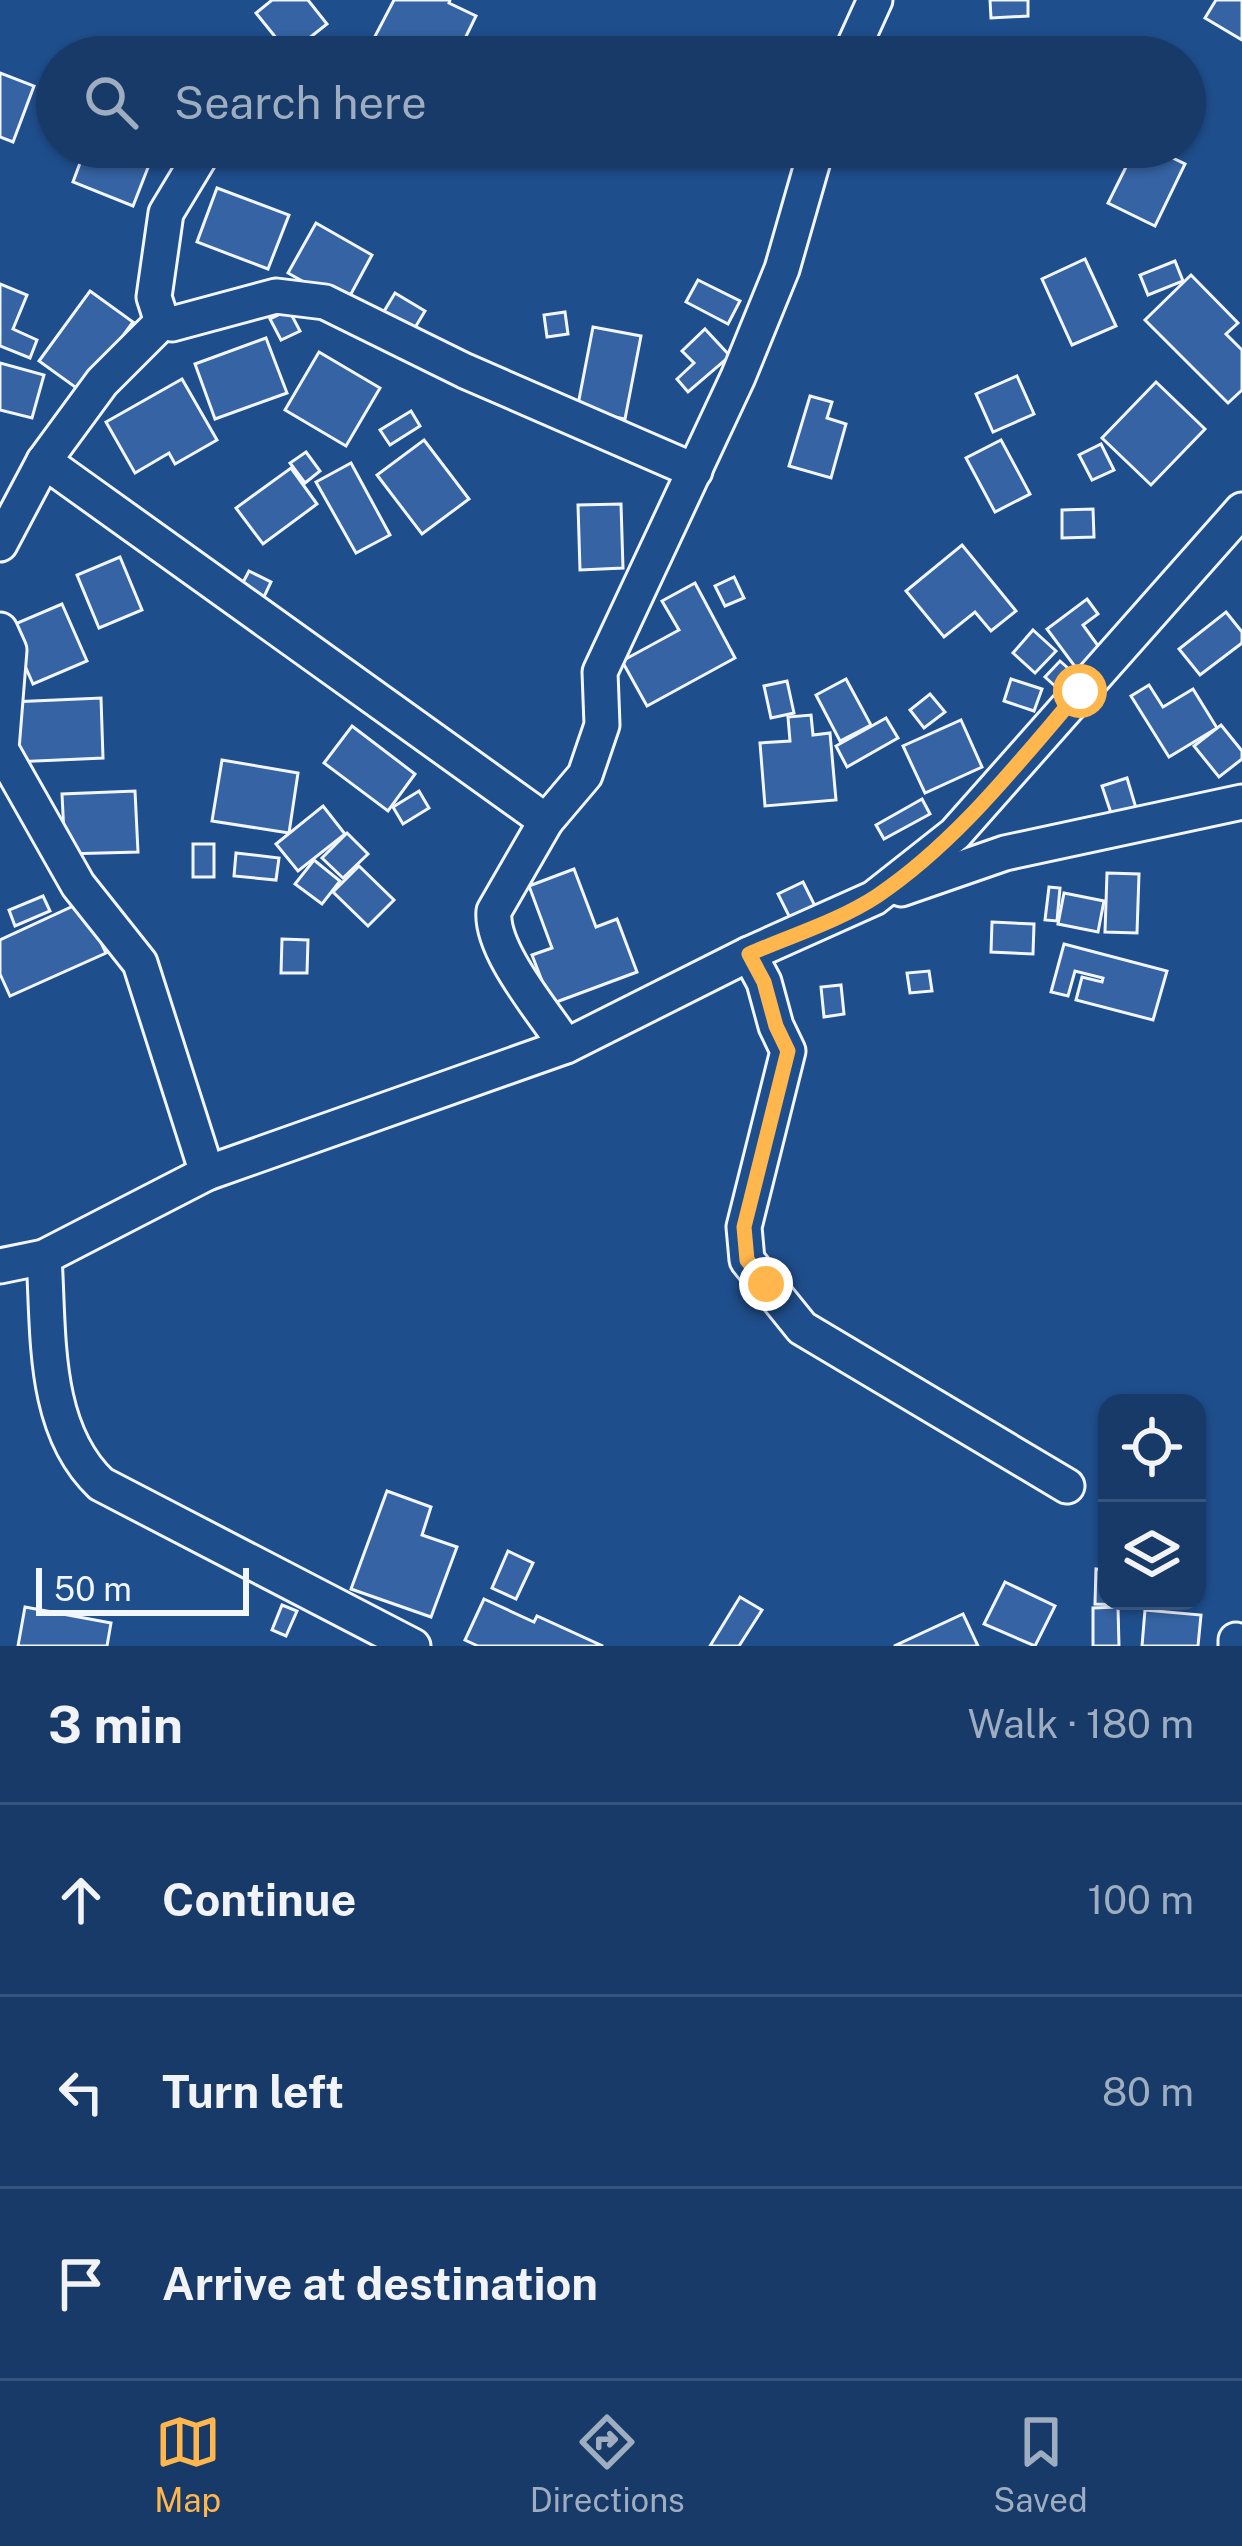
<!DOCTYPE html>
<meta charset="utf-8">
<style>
:root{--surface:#173a69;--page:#244571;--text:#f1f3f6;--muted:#9eadc0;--line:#36547d;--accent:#ffb74d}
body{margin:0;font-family:"Public Sans",sans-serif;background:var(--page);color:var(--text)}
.controls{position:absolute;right:36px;bottom:36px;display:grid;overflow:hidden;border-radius:24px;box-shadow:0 3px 9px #0004}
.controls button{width:108px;height:108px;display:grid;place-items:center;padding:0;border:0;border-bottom:3px solid var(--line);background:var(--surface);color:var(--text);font:60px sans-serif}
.scale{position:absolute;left:36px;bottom:30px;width:213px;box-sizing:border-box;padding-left:12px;border:6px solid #f2f6ff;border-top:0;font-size:33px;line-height:42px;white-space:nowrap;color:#f2f6ff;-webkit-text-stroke:9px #1f4e8c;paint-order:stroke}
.stop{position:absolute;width:36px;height:36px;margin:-27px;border:9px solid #ffb74d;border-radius:50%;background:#fff}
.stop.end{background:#ffb74d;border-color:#fff;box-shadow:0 3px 12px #0008}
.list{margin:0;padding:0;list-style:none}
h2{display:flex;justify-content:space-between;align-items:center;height:156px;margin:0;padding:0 48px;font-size:51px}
h2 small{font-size:39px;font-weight:400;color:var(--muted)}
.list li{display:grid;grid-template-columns:78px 1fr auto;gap:36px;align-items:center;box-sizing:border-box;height:192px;padding:0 48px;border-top:3px solid var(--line)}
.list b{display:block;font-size:45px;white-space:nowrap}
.list em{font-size:39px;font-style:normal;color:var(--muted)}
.icon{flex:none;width:66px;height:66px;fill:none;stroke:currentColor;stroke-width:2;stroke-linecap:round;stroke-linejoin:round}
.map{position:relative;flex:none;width:1242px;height:1646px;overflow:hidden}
.search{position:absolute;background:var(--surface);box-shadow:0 3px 9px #0004;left:36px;right:36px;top:36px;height:132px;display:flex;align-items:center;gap:30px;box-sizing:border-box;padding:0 42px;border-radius:66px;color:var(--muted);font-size:45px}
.sheet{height:732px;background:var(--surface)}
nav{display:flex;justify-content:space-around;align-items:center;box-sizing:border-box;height:168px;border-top:3px solid var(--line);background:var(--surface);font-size:33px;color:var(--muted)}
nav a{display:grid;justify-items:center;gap:6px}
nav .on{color:var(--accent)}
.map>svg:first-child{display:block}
</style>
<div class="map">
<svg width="1242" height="1646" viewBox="0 0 1242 1646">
<rect width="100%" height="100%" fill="#1f4e8c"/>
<g fill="#3563a3" stroke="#f2f6ff" stroke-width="3">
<polygon points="272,0 308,0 327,24 289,54 256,13"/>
<polygon points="394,0 450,0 449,3 476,16 456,57 402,57 372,42"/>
<polygon points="990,0 1028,0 1028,16 991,18"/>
<polygon points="1216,0 1242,0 1242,40 1205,18"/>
<polygon points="141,43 187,57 137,57"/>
<polygon points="0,73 34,86 13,142 0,137"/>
<polygon points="86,147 156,147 133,206 73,182"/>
<polygon points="1136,147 1150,147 1185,164 1155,226 1108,203"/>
<polygon points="217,188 289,215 268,269 197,242"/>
<polygon points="316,223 372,255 345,305 288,273"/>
<polygon points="1085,259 1116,326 1072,345 1042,279"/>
<polygon points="1175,261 1183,281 1148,295 1140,275"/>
<polygon points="1191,275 1238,323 1226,334 1242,350 1242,390 1228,403 1145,320"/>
<polygon points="698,280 740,301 728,324 686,302"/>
<polygon points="0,284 27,295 13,329 37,340 30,358 0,346"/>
<polygon points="90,291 133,322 82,392 39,361"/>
<polygon points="395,293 425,311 407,341 377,323"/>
<polygon points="289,310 300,331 281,340 270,319"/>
<polygon points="565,312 568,334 547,337 544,315"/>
<polygon points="593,327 641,336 625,419 577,410"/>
<polygon points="705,329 730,356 688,392 677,379 694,363 682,351"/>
<polygon points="266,338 287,393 215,419 195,364"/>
<polygon points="319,352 380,388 346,446 285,410"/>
<polygon points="0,363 44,375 32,418 0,410"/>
<polygon points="1017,376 1034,414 993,432 976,394"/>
<polygon points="182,379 217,440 175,464 169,453 135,473 106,422"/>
<polygon points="1156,382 1205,429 1151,485 1102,438"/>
<polygon points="810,396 832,402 827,418 846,424 831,478 789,466"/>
<polygon points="411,411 420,426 390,445 380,430"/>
<polygon points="424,440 469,499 422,534 377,475"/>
<polygon points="1001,440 1030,494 995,512 966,458"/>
<polygon points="1101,444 1114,470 1092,480 1079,455"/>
<polygon points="306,452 320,471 305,483 290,463"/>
<polygon points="351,463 390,535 356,553 316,482"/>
<polygon points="291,468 317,504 263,544 236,508"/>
<polygon points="621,504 623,568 580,570 578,505"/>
<polygon points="1093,509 1094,537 1062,538 1062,510"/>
<polygon points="962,545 1016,611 991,631 975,612 944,637 906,591"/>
<polygon points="120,557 142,610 99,628 77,575"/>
<polygon points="249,571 271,582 263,599 240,588"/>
<polygon points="734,577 744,598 725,606 715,586"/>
<polygon points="695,583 735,658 647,706 622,661 679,630 662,601"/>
<polygon points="1087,599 1098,614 1083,625 1104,654 1079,672 1047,629"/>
<polygon points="62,604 87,661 33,684 8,627"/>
<polygon points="1226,612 1242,632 1242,643 1200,675 1179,649"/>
<polygon points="1033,630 1056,651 1035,673 1013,653"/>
<polygon points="1060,661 1080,679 1065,695 1045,677"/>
<polygon points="846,679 871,725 840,741 816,695"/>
<polygon points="1011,679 1042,689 1034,711 1004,701"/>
<polygon points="787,681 794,713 771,718 764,686"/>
<polygon points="1149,685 1163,707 1193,689 1217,728 1169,757 1131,696"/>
<polygon points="930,694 945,712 924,728 910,710"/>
<polygon points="101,698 103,758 14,762 11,702"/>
<polygon points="811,715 813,735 830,733 836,800 765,806 760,743 790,741 788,717"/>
<polygon points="886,718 898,738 847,767 836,746"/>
<polygon points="961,720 982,767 925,793 903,746"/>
<polygon points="1221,725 1242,751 1242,759 1219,777 1194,746"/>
<polygon points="352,726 415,774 388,811 324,763"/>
<polygon points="222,760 298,773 289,833 212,821"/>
<polygon points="1127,778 1136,808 1112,816 1102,786"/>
<polygon points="135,791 138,852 65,854 62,794"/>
<polygon points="419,791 429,808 403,824 393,807"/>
<polygon points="922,799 930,814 884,839 876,825"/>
<polygon points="323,806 345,834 298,871 276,844"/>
<polygon points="347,833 368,854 343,878 322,858"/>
<rect x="193" y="844" width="21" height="33"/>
<polygon points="236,853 279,858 276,880 234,876"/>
<polygon points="314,860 340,881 322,904 295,884"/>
<polygon points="359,866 394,900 368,926 333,892"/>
<polygon points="574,869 596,927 617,919 637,972 551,1004 532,955 552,948 529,886"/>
<polygon points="1107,873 1139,874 1137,933 1105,932"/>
<polygon points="803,882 820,916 795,928 778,894"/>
<polygon points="1049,887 1060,888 1057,921 1045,920"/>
<polygon points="1064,893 1104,901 1098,932 1058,924"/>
<polygon points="43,896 50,911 15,926 9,910"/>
<polygon points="82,902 106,953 10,996 0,974 0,940"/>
<polygon points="992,922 1034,924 1033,954 991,952"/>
<polygon points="282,939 308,940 307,973 281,973"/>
<polygon points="1064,944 1167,971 1153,1020 1076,1000 1082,977 1102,982 1103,978 1075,971 1068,996 1051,992"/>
<polygon points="929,971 932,991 910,993 907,973"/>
<polygon points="841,985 844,1014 824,1017 821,987"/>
<polygon points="387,1491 431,1507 422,1535 457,1547 431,1617 351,1589"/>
<polygon points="508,1551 533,1563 516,1599 492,1588"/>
<polygon points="1096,1569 1107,1570 1107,1601 1146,1601 1146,1606 1095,1604"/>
<polygon points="1005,1582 1055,1606 1035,1646 984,1624"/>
<polygon points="740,1597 762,1610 739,1646 710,1646"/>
<polygon points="484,1599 534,1622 537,1616 603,1646 478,1646 465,1640"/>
<polygon points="282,1605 297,1611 286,1636 272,1630"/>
<polygon points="25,1607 111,1623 107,1646 18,1646"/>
<polygon points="1118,1607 1119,1646 1093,1646 1093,1608"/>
<polygon points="1145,1610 1201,1615 1198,1646 1142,1646"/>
<polygon points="963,1614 978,1646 894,1646"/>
</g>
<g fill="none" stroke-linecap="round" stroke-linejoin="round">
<defs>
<g id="minor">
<polyline points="849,57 875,0"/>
<polyline points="162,322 154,297 166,213 204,150"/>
<polyline points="44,461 102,382 162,322 172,324 276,296 325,302 465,371 695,471"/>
<polyline points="0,544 44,461 546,821"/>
<polyline points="0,630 9,650 1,749 78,885 140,963 207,1173"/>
<polyline points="901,889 1005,853 1242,802"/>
<polyline points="749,954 764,982 776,1026 788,1051 744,1227 747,1260 802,1328 1067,1486"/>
<path d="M566 1046C544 1012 490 950 494 911L546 821 585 775 602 725 600 672 738 377 782 269 817 147"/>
<path d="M44 1257C49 1334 42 1428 101 1484L413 1646"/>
<polyline points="0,1266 44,1257 207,1173 566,1046 749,954 874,898 955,834 1242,510"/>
<polyline points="1236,1646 1236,1640"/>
</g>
</defs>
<use href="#minor" stroke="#f2f6ff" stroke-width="39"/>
<use href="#minor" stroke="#1f4e8c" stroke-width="33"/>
</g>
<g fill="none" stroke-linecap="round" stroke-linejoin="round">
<path stroke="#ffb74d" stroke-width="15" d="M766 1284 747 1260 744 1227 788 1051 776 1026 764 982 749 954C790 936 839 921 877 896 957 842 1017 764 1080 691"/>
</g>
</svg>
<div class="controls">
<button><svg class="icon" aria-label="locate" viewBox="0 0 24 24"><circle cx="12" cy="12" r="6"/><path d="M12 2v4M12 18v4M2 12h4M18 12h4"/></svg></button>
<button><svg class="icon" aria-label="layers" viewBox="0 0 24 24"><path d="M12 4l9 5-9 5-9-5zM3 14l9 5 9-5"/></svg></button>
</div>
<div class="scale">50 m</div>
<div class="stop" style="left:1080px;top:691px"></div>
<div class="stop end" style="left:766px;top:1284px"></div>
<div class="search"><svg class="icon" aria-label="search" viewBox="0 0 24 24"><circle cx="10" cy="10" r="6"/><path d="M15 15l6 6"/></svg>Search here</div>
</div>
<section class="sheet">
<h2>3 min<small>Walk · 180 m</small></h2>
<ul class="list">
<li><svg class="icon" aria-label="ahead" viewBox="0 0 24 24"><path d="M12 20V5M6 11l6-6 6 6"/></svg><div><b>Continue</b></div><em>100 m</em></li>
<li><svg class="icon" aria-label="left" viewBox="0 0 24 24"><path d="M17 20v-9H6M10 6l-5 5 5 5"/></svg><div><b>Turn left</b></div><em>80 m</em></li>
<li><svg class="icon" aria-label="arrive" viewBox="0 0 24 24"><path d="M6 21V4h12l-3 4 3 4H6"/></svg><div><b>Arrive at destination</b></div></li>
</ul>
</section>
<nav>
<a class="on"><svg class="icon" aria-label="map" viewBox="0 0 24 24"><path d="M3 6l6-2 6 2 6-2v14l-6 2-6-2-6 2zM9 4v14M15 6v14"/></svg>Map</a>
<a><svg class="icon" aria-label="directions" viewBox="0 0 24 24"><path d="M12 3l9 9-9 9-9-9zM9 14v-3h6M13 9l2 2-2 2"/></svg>Directions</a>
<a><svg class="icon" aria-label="saved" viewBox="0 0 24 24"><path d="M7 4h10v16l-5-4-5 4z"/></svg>Saved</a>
</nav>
